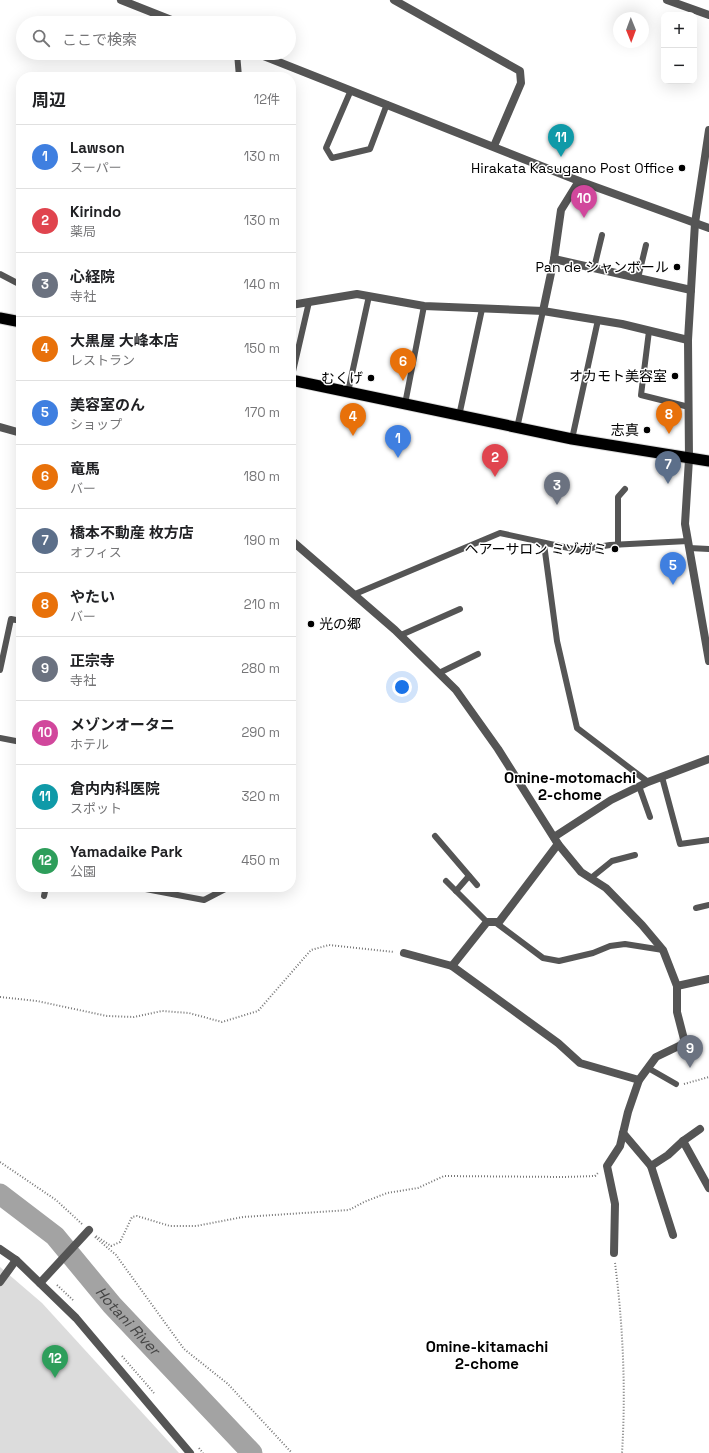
<!DOCTYPE html>
<html lang="ja">
<meta charset="utf-8">
<style>
:root{--surface:#fff;--page:#f6f6f6;--text:#202124;--muted:#757577;--line:#e0e0e0;--accent:#0b8043}
body{margin:0;font-family:"Space Grotesk","Noto Sans JP",sans-serif;background:var(--page);color:var(--text)}
.controls{position:absolute;right:12px;top:12px;display:grid;overflow:hidden;border-radius:8px;box-shadow:0 4px 16px #0002}
.controls button{width:36px;height:36px;display:grid;place-items:center;padding:0;border:0;border-bottom:1px solid var(--line);background:var(--surface);color:var(--text);font:20px sans-serif}
.compass{position:absolute;left:613px;top:12px;width:36px;height:36px;border-radius:50%;background:var(--surface);box-shadow:0 4px 16px #0002;rotate:179deg}
.you{position:absolute;left:402px;top:687px;width:14px;height:14px;margin:-10px;border:3px solid #fff;border-radius:50%;background:#1a73e8;box-shadow:0 0 0 6px #1a73e833}
.badge{display:grid;place-items:center;width:26px;height:26px;border-radius:50%;background:var(--accent);color:#fff;font-size:13px;font-weight:700}
.pin{position:absolute;translate:-50% -33px;filter:drop-shadow(0 1px 2px #0008)}
.pin::after{content:'';position:absolute;top:21px;width:14px;height:12px;background:inherit;clip-path:polygon(0 0,100% 0,50% 100%)}
.list{margin:0;padding:0;list-style:none}
h2{display:flex;justify-content:space-between;align-items:center;height:52px;margin:0;padding:0 16px;font-size:17px}
h2 small{font-size:13px;font-weight:400;color:var(--muted)}
.list li{display:grid;grid-template-columns:26px 1fr auto;gap:12px;align-items:center;box-sizing:border-box;height:64px;padding:0 16px;border-top:1px solid var(--line)}
.list b{display:block;font-size:15px;white-space:nowrap}
.list p{margin:0;font-size:13px;white-space:nowrap;color:var(--muted)}
.list em{font-size:13px;font-style:normal;color:var(--muted)}
.icon{flex:none;width:22px;height:22px;fill:none;stroke:currentColor;stroke-width:2;stroke-linecap:round;stroke-linejoin:round}
.map{position:relative;flex:none;width:709px;height:1453px;overflow:hidden}
.search{position:absolute;background:var(--surface);box-shadow:0 4px 16px #0002;left:16px;top:16px;width:280px;height:44px;display:flex;align-items:center;gap:10px;box-sizing:border-box;padding:0 14px;border-radius:22px;color:var(--muted);font-size:15px}
.panel{position:absolute;background:var(--surface);box-shadow:0 4px 16px #0002;left:16px;top:72px;width:280px;height:820px;border-radius:16px}
.map>svg:first-child{display:block}
</style>
<div class="map">
<svg width="709" height="1453" viewBox="0 0 709 1453">
<rect width="100%" height="100%" fill="#fff"/>
<polygon fill="#dcdcdc" points="0,1267 42,1303 179,1453 0,1453"/>
<g fill="none" stroke-linecap="round" stroke-linejoin="round">
<path stroke="#a3a3a3" stroke-width="21" id="s1" d="M0 1194 55 1236 112 1305 252 1453"/>
<defs>
<g id="trunk">
<polyline points="0,318 21,322"/>
<polyline points="291,380 572,439 709,461"/>
</g>
</defs>
<use href="#trunk" stroke="#dbdbdb" stroke-width="13"/>
<g stroke="#777" stroke-width="2" stroke-dasharray="1 2" stroke-linecap="butt">
<polyline points="0,997 37,1001 107,1016 134,1017 162,1011 189,1013 222,1022 258,1011 311,950 329,945 394,952"/>
<polyline points="684,1084 709,1077"/>
<polyline points="0,1162 56,1200 82,1224"/>
<polyline points="96,1236 111,1246 120,1242 132,1217 137,1216 170,1226 196,1226 243,1217 349,1210 364,1202 387,1193 418,1188 444,1176 564,1177 595,1176 599,1172"/>
<polyline points="95,1237 116,1255 184,1349 228,1384 292,1453"/>
<path d="M615 1263C623 1325 626 1390 622 1453"/>
<polyline points="57,1285 74,1301"/>
<polyline points="122,1356 154,1393"/>
<polyline points="199,1448 203,1453"/>
</g>
<g stroke="#555" stroke-width="6">
<polyline points="237,53 239,77"/>
<polyline points="351,90 326,148 332,158 370,149 387,104"/>
<polyline points="594,268 602,235"/>
<polyline points="0,274 21,285"/>
<polyline points="638,278 646,245"/>
<polyline points="649,331 641,395 689,407"/>
<polyline points="291,380 309,302"/>
<polyline points="348,392 369,296"/>
<polyline points="405,404 424,306"/>
<polyline points="459,416 482,309"/>
<polyline points="517,428 543,311"/>
<polyline points="572,439 598,320"/>
<polyline points="544,544 557,641 577,728 648,782"/>
<polyline points="618,545 618,497 625,489"/>
<polyline points="689,548 709,549"/>
<polyline points="355,594 500,533 578,550 610,545 688,541"/>
<polyline points="401,635 460,609"/>
<polyline points="0,670 11,619 21,621"/>
<polyline points="439,673 478,654"/>
<polyline points="0,738 21,742"/>
<polyline points="662,777 680,844 709,840"/>
<polyline points="639,786 650,817"/>
<polyline points="435,836 477,885"/>
<polyline points="591,878 612,861 635,855"/>
<polyline points="446,881 487,922"/>
<polyline points="135,887 204,900 229,887"/>
<polyline points="456,891 469,876"/>
<polyline points="44,896 46,887"/>
<polyline points="696,908 709,905"/>
<polyline points="495,922 543,958 559,961 593,953 610,946 625,944 663,950"/>
<polyline points="648,1068 676,1084"/>
</g>
<polyline stroke="#555" stroke-width="8" points="0,1282 16,1260"/>
<g stroke="#555" stroke-width="8">
<polyline points="394,0 520,71 521,83 494,146"/>
<polyline points="667,0 709,15"/>
<polyline points="709,130 695,223 688,340 689,459 685,524 709,661"/>
<polyline points="554,259 691,290"/>
<polyline points="291,305 357,294 424,306 543,311 622,324 688,340"/>
<polyline points="543,311 554,259 561,210 579,181"/>
<polyline points="0,427 21,433"/>
<polyline points="291,540 395,630 456,690 498,749 558,844 581,872 606,888 642,925 663,950 677,986 677,1012 685,1043 656,1057 639,1080 628,1112 620,1146 607,1166 615,1204 614,1253"/>
<polyline points="554,837 611,800 648,782 709,759"/>
<polyline points="404,953 452,966 487,922 499,922 558,844"/>
<polyline points="452,966 558,1043 580,1063 639,1080"/>
<polyline points="677,986 709,979"/>
<polyline points="623,1133 651,1166 673,1235"/>
<polyline points="683,1141 700,1129"/>
<polyline points="651,1166 668,1155 683,1141 709,1188"/>
<polyline points="40,1283 89,1230"/>
</g>
<g stroke="#555" stroke-width="8">
<polyline points="121,0 179,23"/>
<polyline points="256,53 579,181 709,228"/>
<polyline points="0,1249 16,1260 76,1318 190,1453"/>
</g>
<use href="#trunk" stroke="#000" stroke-width="11"/>
</g>
<g fill="#000" stroke="#fff" stroke-width="1.5">
<circle cx="682" cy="168" r="4"/>
<circle cx="677" cy="267" r="4"/>
<circle cx="675" cy="376" r="4"/>
<circle cx="371" cy="378" r="4"/>
<circle cx="647" cy="430" r="4"/>
<circle cx="615" cy="549" r="4"/>
<circle cx="311" cy="624" r="4"/>
</g>
<g text-anchor="middle" stroke-width="3" stroke-linejoin="round" paint-order="stroke">
<g font-size="14" fill="#000" stroke="#fff" text-anchor="end">
<text x="674" y="173">Hirakata Kasugano Post Office</text>
<text x="669" y="272">Pan de シャンボール</text>
<text x="667" y="381">オカモト美容室</text>
<text x="363" y="383">むくげ</text>
<text x="639" y="435">志真</text>
<text x="607" y="554">ヘアーサロン ミゾガミ</text>
<text x="319" y="629" text-anchor="start">光の郷</text>
</g>
<g font-size="15" font-weight="bold" fill="#000" stroke="#fff">
<text x="570" y="783">Omine-motomachi<tspan x="570" dy="17">2-chome</tspan></text>
<text x="487" y="1352">Omine-kitamachi<tspan x="487" dy="17">2-chome</tspan></text>
</g>
<g font-size="15" font-style="italic" fill="#444" stroke="#fff">
<text dy="5" stroke="none"><textPath href="#s1" startOffset="181">Hotani River</textPath></text>
</g>
</g>
</svg>
<div class="controls">
<button>+</button>
<button>−</button>
</div>
<svg class="compass" viewBox="-18 -18 36 36"><path d="M0-13l5 13h-10z" fill="#e53935"/><path d="M0 13l5-13h-10z" fill="#757577"/></svg>
<div class="you"></div>
<div class="pin badge" style="left:398px;top:458px;background:#3f7fe0">1</div>
<div class="pin badge" style="left:495px;top:477px;background:#e0444e">2</div>
<div class="pin badge" style="left:557px;top:505px;background:#6b7280">3</div>
<div class="pin badge" style="left:353px;top:436px;background:#e8710a">4</div>
<div class="pin badge" style="left:673px;top:585px;background:#3f7fe0">5</div>
<div class="pin badge" style="left:403px;top:381px;background:#e8710a">6</div>
<div class="pin badge" style="left:668px;top:484px;background:#5c6f8a">7</div>
<div class="pin badge" style="left:669px;top:434px;background:#e8710a">8</div>
<div class="pin badge" style="left:690px;top:1068px;background:#6b7280">9</div>
<div class="pin badge" style="left:584px;top:218px;background:#d1479c">10</div>
<div class="pin badge" style="left:561px;top:157px;background:#0f9aa8">11</div>
<div class="pin badge" style="left:55px;top:1378px;background:#2e9e5b">12</div>
<div class="search"><svg class="icon" aria-label="search" viewBox="0 0 24 24"><circle cx="10" cy="10" r="6"/><path d="M15 15l6 6"/></svg>ここで検索</div>
<section class="panel">
<h2>周辺<small>12件</small></h2>
<ul class="list">
<li><span class="badge" style="background:#3f7fe0">1</span><div><b>Lawson</b><p>スーパー</p></div><em>130 m</em></li>
<li><span class="badge" style="background:#e0444e">2</span><div><b>Kirindo</b><p>薬局</p></div><em>130 m</em></li>
<li><span class="badge" style="background:#6b7280">3</span><div><b>心経院</b><p>寺社</p></div><em>140 m</em></li>
<li><span class="badge" style="background:#e8710a">4</span><div><b>大黒屋 大峰本店</b><p>レストラン</p></div><em>150 m</em></li>
<li><span class="badge" style="background:#3f7fe0">5</span><div><b>美容室のん</b><p>ショップ</p></div><em>170 m</em></li>
<li><span class="badge" style="background:#e8710a">6</span><div><b>竜馬</b><p>バー</p></div><em>180 m</em></li>
<li><span class="badge" style="background:#5c6f8a">7</span><div><b>橋本不動産 枚方店</b><p>オフィス</p></div><em>190 m</em></li>
<li><span class="badge" style="background:#e8710a">8</span><div><b>やたい</b><p>バー</p></div><em>210 m</em></li>
<li><span class="badge" style="background:#6b7280">9</span><div><b>正宗寺</b><p>寺社</p></div><em>280 m</em></li>
<li><span class="badge" style="background:#d1479c">10</span><div><b>メゾンオータニ</b><p>ホテル</p></div><em>290 m</em></li>
<li><span class="badge" style="background:#0f9aa8">11</span><div><b>倉内内科医院</b><p>スポット</p></div><em>320 m</em></li>
<li><span class="badge" style="background:#2e9e5b">12</span><div><b>Yamadaike Park</b><p>公園</p></div><em>450 m</em></li>
</ul>
</section>
</div>
